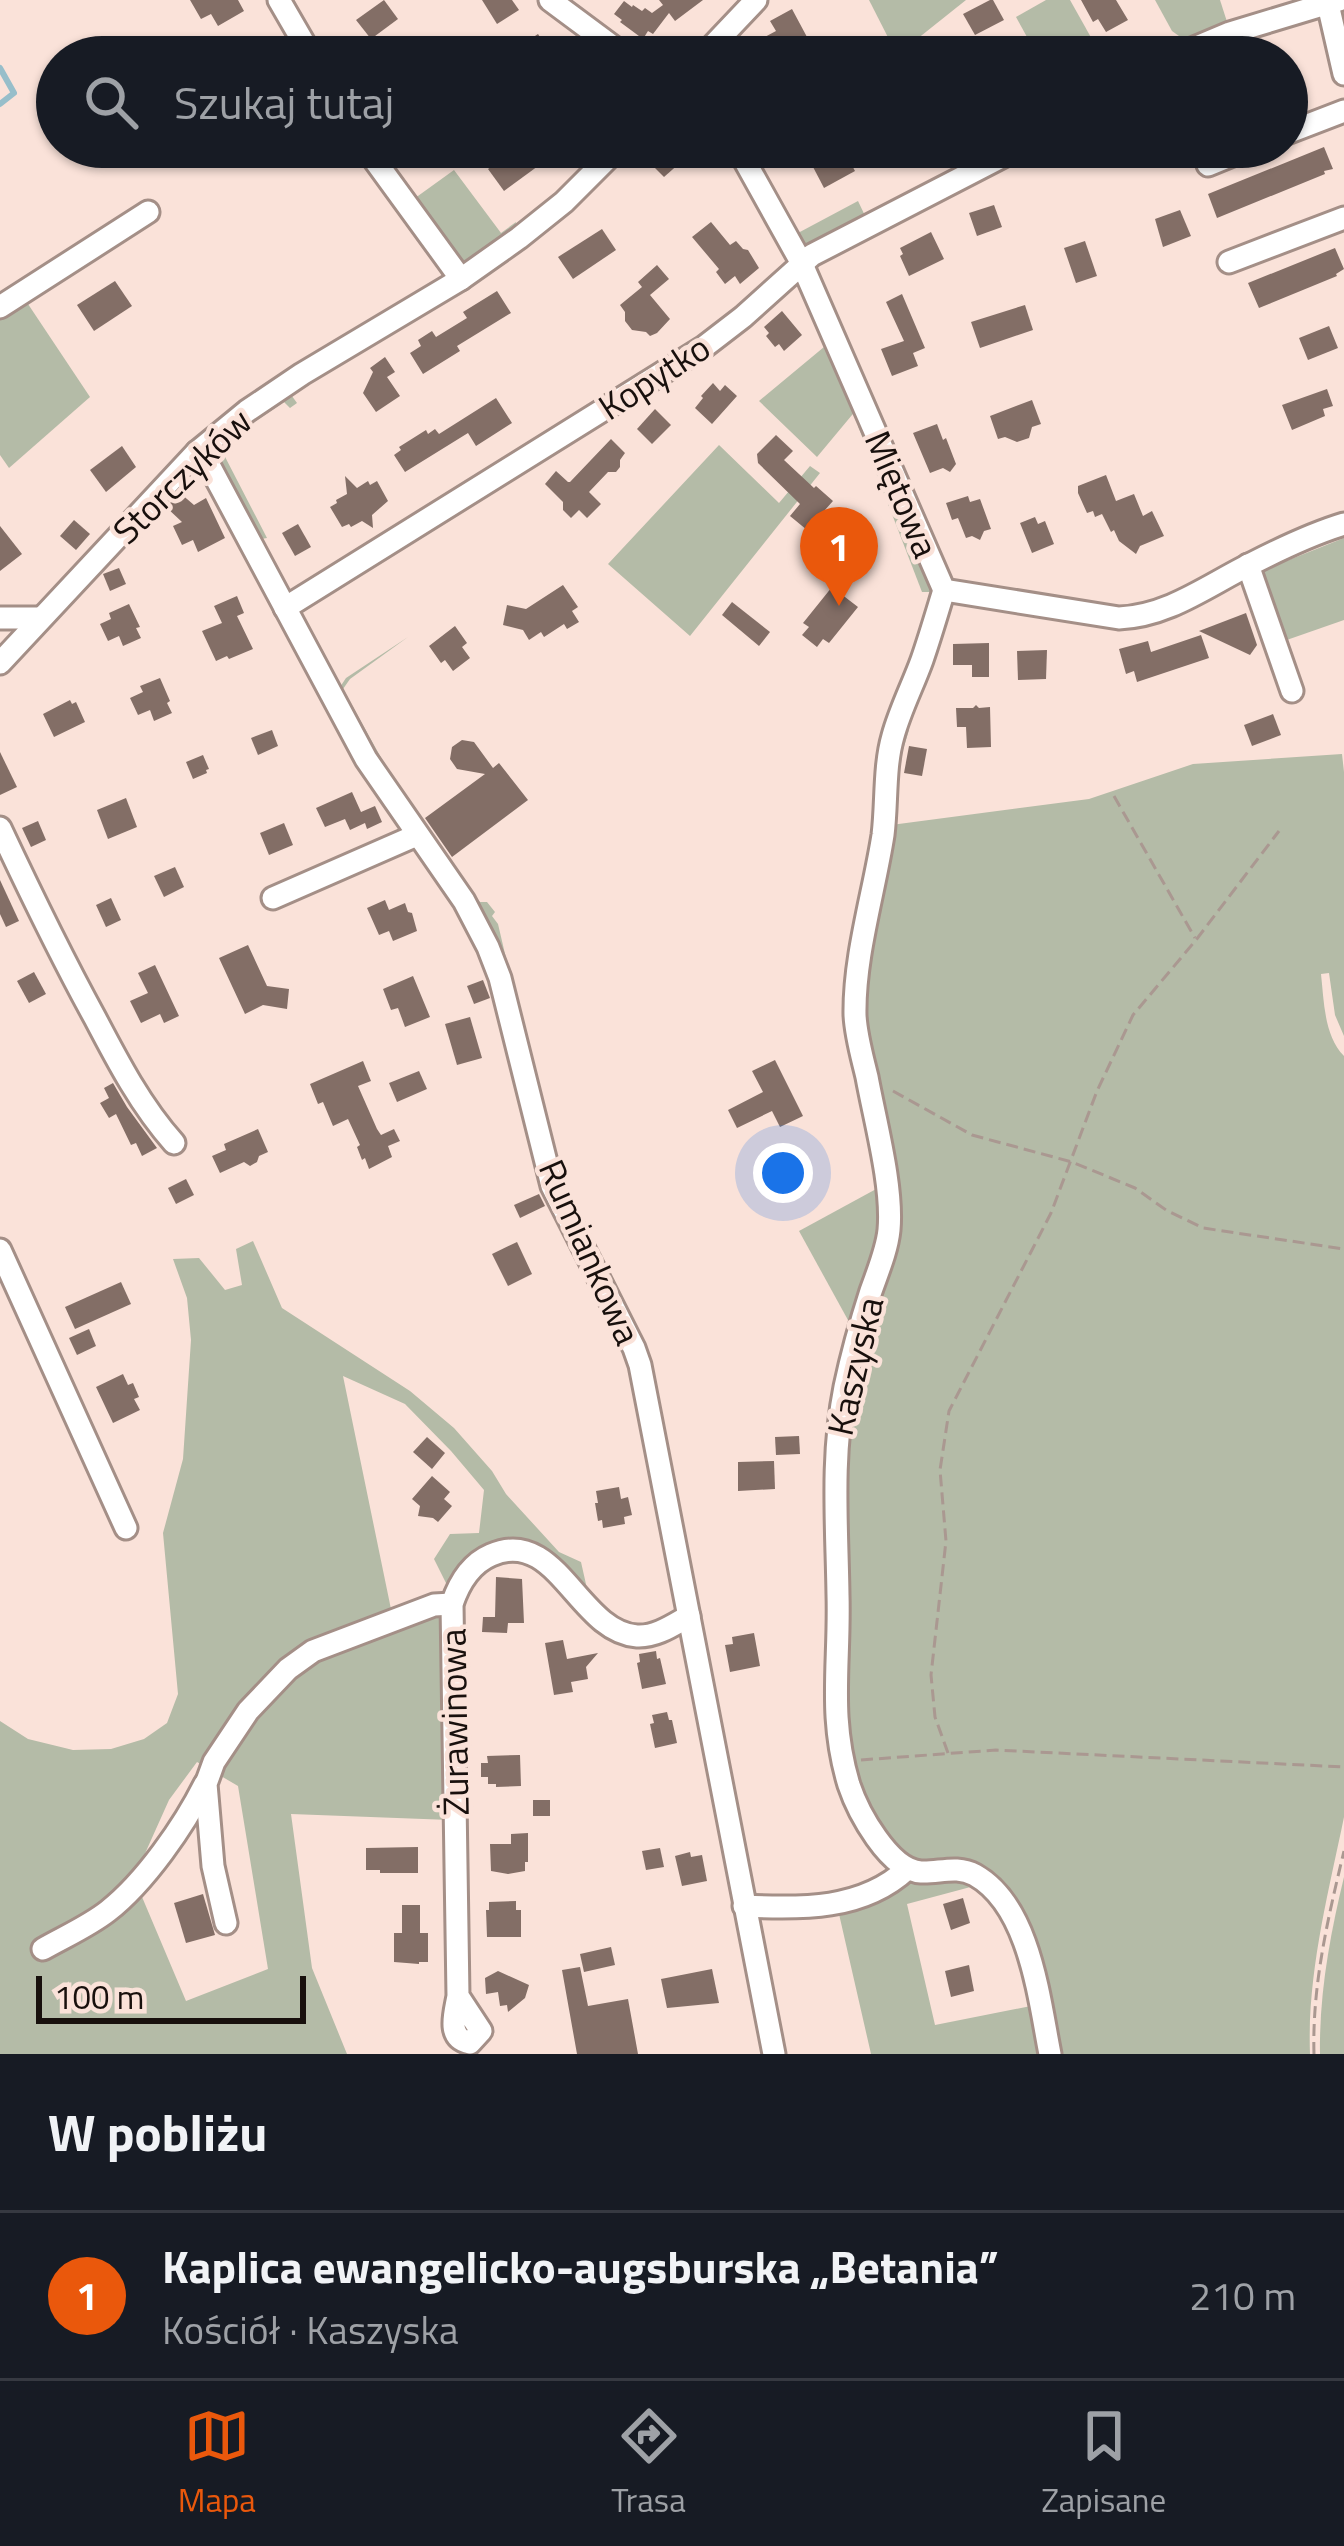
<!DOCTYPE html>
<html lang="pl">
<meta charset="utf-8">
<style>
:root{--surface:#171b24;--page:#20242c;--text:#f1f3f6;--muted:#9ea1a6;--line:#363941;--accent:#ea580c}
body{margin:0;font-family:"Titillium Web",sans-serif;background:var(--page);color:var(--text)}
.scale{position:absolute;left:36px;bottom:30px;width:270px;box-sizing:border-box;padding-left:12px;border:6px solid #18100d;border-top:0;font-size:33px;line-height:42px;white-space:nowrap;color:#18100d;-webkit-text-stroke:9px #fae2d9;paint-order:stroke}
.you{position:absolute;left:783px;top:1173px;width:42px;height:42px;margin:-30px;border:9px solid #fff;border-radius:50%;background:#1a73e8;box-shadow:0 0 0 18px #1a73e833}
.badge{display:grid;place-items:center;width:78px;height:78px;border-radius:50%;background:var(--accent);color:#fff;font-size:39px;font-weight:700}
.pin{position:absolute;translate:-50% -99px;filter:drop-shadow(0 3px 6px #0008)}
.pin::after{content:'';position:absolute;top:63px;width:42px;height:36px;background:inherit;clip-path:polygon(0 0,100% 0,50% 100%)}
.list{margin:0;padding:0;list-style:none}
h2{display:flex;justify-content:space-between;align-items:center;height:156px;margin:0;padding:0 48px;font-size:51px}
h2 small{font-size:39px;font-weight:400;color:var(--muted)}
.list li{display:grid;grid-template-columns:78px 1fr auto;gap:36px;align-items:center;box-sizing:border-box;height:168px;padding:0 48px;border-top:3px solid var(--line)}
.list b{display:block;font-size:45px;white-space:nowrap}
.list p{margin:0;font-size:39px;white-space:nowrap;color:var(--muted)}
.list em{font-size:39px;font-style:normal;color:var(--muted)}
.icon{flex:none;width:66px;height:66px;fill:none;stroke:currentColor;stroke-width:2;stroke-linecap:round;stroke-linejoin:round}
.map{position:relative;flex:none;width:1344px;height:2054px;overflow:hidden}
.search{position:absolute;background:var(--surface);box-shadow:0 3px 9px #0004;left:36px;right:36px;top:36px;height:132px;display:flex;align-items:center;gap:30px;box-sizing:border-box;padding:0 42px;border-radius:66px;color:var(--muted);font-size:45px}
.sheet{height:324px;background:var(--surface)}
nav{display:flex;justify-content:space-around;align-items:center;box-sizing:border-box;height:168px;border-top:3px solid var(--line);background:var(--surface);font-size:33px;color:var(--muted)}
nav a{display:grid;justify-items:center;gap:6px}
nav .on{color:var(--accent)}
.map>svg:first-child{display:block}
</style>
<div class="map">
<svg width="1344" height="2054" viewBox="0 0 1344 2054">
<rect width="100%" height="100%" fill="#fae2d9"/>
<g fill="#b4bba7" fill-rule="evenodd">
<polygon points="869,0 966,0 897,55"/>
<polygon points="1046,0 1070,0 1102,57 1038,57 1016,17"/>
<polygon points="1155,0 1220,0 1229,28 1186,41 1172,31"/>
<polygon points="454,170 501,233 516,222 515,228 463,267 411,201"/>
<polygon points="778,197 798,233 858,201 868,222 815,248 801,247 777,208"/>
<polygon points="795,280 801,284 857,409 817,457 759,401 824,347"/>
<polygon points="26,301 90,397 9,468 0,455 0,318"/>
<polygon points="289,392 297,403 290,408 284,402 225,442 222,451 267,538 261,539 215,451 216,444"/>
<polygon points="866,424 932,585 930,592 922,592 858,426"/>
<polygon points="719,445 779,503 810,466 820,473 690,636 608,564"/>
<polygon points="1344,538 1344,620 1281,642 1260,581 1264,570"/>
<polygon points="408,637 350,679 343,689 421,830 480,902 487,902 495,912 492,916 498,924 523,1031 427,840 341,697 340,687 346,678"/>
<path d="M899 730H909L899 763 891 825 1089 799 1193 764 1342 754 1344 772V1036L1335 1015 1329 973 1321 974C1324 1001 1324 1036 1344 1056V1817C1328 1895 1307 1974 1310 2054H1054L1002 1893 920 1867 880 1834 847 1760 841 1445 890 1241 860 1004Z"/>
<polygon points="878,1188 883,1224 854,1331 799,1231"/>
<path d="M253 1241 282 1308 410 1391 454 1428 492 1471 506 1494 559 1552 581 1562 590 1602 530 1545 455 1580 450 1820 291 1814 312 1968 347 2054H0V1721L28 1739 73 1750 111 1749 144 1739 167 1723 178 1694 163 1533 183 1459 191 1340 187 1298 173 1259 199 1258 225 1290 242 1285 236 1249ZM343 1376 405 1404 451 1451 484 1490 479 1533 450 1534 434 1559 449 1589 392 1614ZM197 1762 238 1786 268 1969 186 2001 134 1878 169 1800Z"/>
<polygon points="956,1873 968,1875 978,1885 907,1904 935,2025 1031,2006 1040,2054 871,2054 839,1914 755,1916 785,2054 779,2054 753,1918 757,1910 838,1907 871,1898 911,1879"/>
<path d="M1344 1877V2054H1320C1319 1994 1330 1935 1344 1877Z"/>
</g>
<g fill="none" stroke-linecap="round" stroke-linejoin="round">
<polyline stroke="#97beca" stroke-width="6" points="0,68 14,93 0,104"/>
</g>
<g fill="#836e66">
<polygon points="190,0 238,0 244,11 218,26 211,14 201,19"/>
<polygon points="384,0 398,19 371,39 356,20"/>
<polygon points="482,0 512,0 519,10 497,24"/>
<polygon points="659,0 703,0 675,21 669,13 653,34 648,31 643,39 620,22 622,20 614,14 624,1 632,7 633,5 642,11 645,8 652,13 663,5"/>
<polygon points="990,0 993,0 1004,20 975,35 963,14"/>
<polygon points="1081,0 1116,0 1128,20 1106,32 1098,19 1093,22"/>
<polygon points="792,9 807,37 775,57 723,57 741,38 748,46 776,31 770,21"/>
<polygon points="538,34 553,57 503,57"/>
<polygon points="872,37 884,51 877,57 847,57"/>
<polygon points="943,38 954,57 911,57"/>
<polygon points="519,147 564,147 504,191 488,169"/>
<polygon points="658,147 698,147 664,177 646,159"/>
<polygon points="1324,147 1333,169 1324,171 1325,174 1217,218 1208,194"/>
<polygon points="843,149 855,171 824,188 812,165"/>
<polygon points="994,205 1002,227 977,236 969,213"/>
<polygon points="1180,210 1191,236 1163,247 1155,219"/>
<polygon points="711,222 730,245 736,241 743,249 748,250 759,268 740,284 735,276 725,284 716,272 719,269 692,237"/>
<polygon points="602,229 616,250 573,279 558,257"/>
<polygon points="931,232 944,259 909,276 900,256 903,254 900,248"/>
<polygon points="1085,241 1097,276 1076,283 1064,248"/>
<polygon points="1335,248 1344,269 1336,274 1337,276 1259,308 1248,283"/>
<polygon points="657,265 669,279 650,295 670,319 657,333 650,336 646,332 632,330 625,321 625,312 620,305 642,287 638,282"/>
<polygon points="115,281 132,306 94,331 77,305"/>
<polygon points="497,291 511,313 457,346 460,351 423,374 410,353 421,346 418,340 432,331 436,337 467,318 463,312"/>
<polygon points="902,294 925,348 913,353 918,366 892,376 881,349 904,341 886,302"/>
<polygon points="1025,305 1033,330 980,348 971,322"/>
<polygon points="782,311 802,335 784,351 779,344 775,347 766,336 769,333 764,327"/>
<polygon points="1329,326 1338,348 1308,360 1299,338"/>
<polygon points="385,357 395,372 387,377 400,396 376,412 363,393 373,372 370,368"/>
<polygon points="713,383 720,391 725,385 737,396 712,424 695,408 703,398 701,396"/>
<polygon points="1327,389 1333,406 1323,409 1325,416 1292,430 1282,405"/>
<polygon points="496,398 512,423 476,446 468,433 405,472 394,455 401,450 399,447 426,430 428,434 435,429 439,434"/>
<polygon points="1032,400 1041,424 1032,427 1029,438 1017,442 1005,437 998,439 990,416"/>
<polygon points="655,409 671,425 652,444 637,429"/>
<polygon points="937,424 943,440 946,438 956,464 950,472 943,468 930,473 913,433"/>
<polygon points="776,435 793,451 784,460 814,488 816,486 833,501 807,530 790,516 800,504 758,463 757,454"/>
<polygon points="611,439 625,453 620,460 620,467 616,472 608,472 589,492 601,504 587,518 579,510 571,518 563,510 563,502 545,484 556,471 568,482 570,482"/>
<polygon points="122,446 136,467 106,492 90,470"/>
<polygon points="1106,475 1116,501 1134,494 1143,516 1152,511 1164,536 1140,546 1136,554 1119,541 1114,530 1111,532 1102,514 1095,517 1093,511 1087,513 1078,493 1078,486"/>
<polygon points="345,476 357,488 368,481 370,485 377,481 388,501 372,515 373,528 362,521 351,527 349,524 342,527 330,507 337,503 336,500 347,494"/>
<polygon points="180,493 194,505 206,498 225,538 198,552 193,540 182,545 173,526 182,522 166,507"/>
<polygon points="968,496 970,502 980,499 991,529 984,531 980,540 972,536 966,538 958,518 952,520 946,503"/>
<polygon points="1035,517 1038,524 1045,521 1054,544 1032,553 1020,523"/>
<polygon points="74,520 90,534 76,550 60,536"/>
<polygon points="298,524 311,547 295,556 282,533"/>
<polygon points="0,526 22,554 0,571"/>
<polygon points="119,568 126,584 110,591 103,574"/>
<polygon points="563,585 578,607 572,611 579,622 567,629 564,624 544,637 541,632 529,640 523,630 503,625 507,605 526,609"/>
<polygon points="832,587 858,607 829,643 823,639 817,647 802,635 809,627 803,623"/>
<polygon points="237,596 244,613 237,616 253,649 229,659 227,656 216,661 202,631 222,623 214,606"/>
<polygon points="732,602 770,632 759,646 722,615"/>
<polygon points="129,604 140,627 136,628 141,638 123,646 119,636 108,641 100,624 111,619 109,613"/>
<polygon points="1246,613 1257,645 1250,655 1199,631"/>
<polygon points="455,626 467,643 462,647 470,658 453,671 445,660 441,663 429,646"/>
<polygon points="1201,635 1209,658 1137,682 1134,671 1126,674 1119,649 1148,641 1151,652"/>
<polygon points="989,643 989,677 972,677 972,665 953,665 953,644"/>
<polygon points="1047,650 1046,679 1018,680 1017,651"/>
<polygon points="160,678 170,701 167,703 172,713 154,721 150,710 138,715 130,698 143,692 140,686"/>
<polygon points="70,700 72,704 76,702 85,722 54,737 43,714"/>
<polygon points="976,705 979,708 990,707 991,747 967,748 966,727 957,727 956,708 973,708"/>
<polygon points="1273,714 1281,735 1252,746 1244,725"/>
<polygon points="272,730 278,746 258,755 251,738"/>
<polygon points="462,740 474,742 493,768 499,763 528,800 452,857 425,818 485,774 457,769 450,759 452,747"/>
<polygon points="909,746 927,749 922,776 904,773"/>
<polygon points="0,752 17,787 0,795"/>
<polygon points="203,755 209,769 206,770 207,773 193,779 186,762"/>
<polygon points="352,792 361,812 375,806 382,822 367,829 365,823 350,830 345,819 325,827 316,808"/>
<polygon points="126,798 137,827 108,839 97,810"/>
<polygon points="38,821 46,840 31,847 22,828"/>
<polygon points="284,823 293,845 269,855 260,833"/>
<polygon points="175,867 184,887 164,897 154,876"/>
<polygon points="0,880 19,921 6,927 0,914"/>
<polygon points="111,898 121,920 106,927 96,905"/>
<polygon points="385,900 389,910 405,903 408,912 412,913 417,931 393,941 389,931 379,935 367,908"/>
<polygon points="248,945 267,986 289,989 287,1009 263,1005 245,1014 219,958"/>
<polygon points="155,965 179,1016 164,1023 160,1014 141,1023 130,1001 148,993 138,973"/>
<polygon points="34,972 46,994 29,1003 17,981"/>
<polygon points="413,976 430,1017 405,1027 398,1008 391,1010 383,989"/>
<polygon points="483,980 490,998 474,1004 467,986"/>
<polygon points="470,1017 482,1058 457,1065 445,1024"/>
<polygon points="775,1060 803,1116 780,1127 772,1111 737,1128 728,1110 763,1092 752,1071"/>
<polygon points="363,1061 371,1081 358,1086 377,1129 381,1135 394,1129 400,1141 388,1146 392,1157 369,1169 365,1158 362,1160 357,1147 360,1145 348,1119 333,1126 323,1102 318,1104 310,1084"/>
<polygon points="419,1071 427,1089 397,1102 389,1083"/>
<polygon points="113,1083 127,1107 157,1148 142,1156 136,1143 131,1145 116,1114 109,1118 100,1103 109,1098 104,1088"/>
<polygon points="258,1129 268,1152 259,1156 257,1162 250,1166 244,1162 220,1173 212,1156 226,1150 224,1144"/>
<polygon points="186,1179 194,1195 176,1204 168,1188"/>
<polygon points="539,1194 545,1206 520,1218 514,1205"/>
<polygon points="517,1242 532,1274 508,1286 492,1254"/>
<polygon points="121,1282 131,1304 75,1329 65,1307"/>
<polygon points="89,1329 96,1346 77,1355 69,1338"/>
<polygon points="123,1374 128,1385 133,1383 139,1397 134,1399 140,1410 113,1423 96,1387"/>
<polygon points="799,1436 800,1454 776,1455 775,1437"/>
<polygon points="427,1437 445,1453 432,1469 413,1452"/>
<polygon points="774,1461 775,1489 738,1491 738,1462"/>
<polygon points="432,1476 450,1492 444,1499 452,1506 438,1522 433,1518 418,1516 420,1506 412,1499"/>
<polygon points="619,1487 621,1499 628,1497 632,1515 624,1517 625,1524 603,1528 602,1520 598,1521 595,1503 598,1503 596,1491"/>
<polygon points="496,1577 522,1579 524,1623 508,1623 507,1633 482,1632 483,1617 495,1617"/>
<polygon points="754,1633 760,1666 730,1672 725,1645 733,1644 732,1637"/>
<polygon points="563,1640 567,1659 598,1653 586,1667 588,1679 571,1682 573,1692 554,1695 545,1643"/>
<polygon points="656,1651 657,1659 660,1658 666,1684 642,1689 637,1663 640,1662 639,1654"/>
<polygon points="667,1712 669,1720 672,1720 677,1743 655,1748 650,1724 654,1723 652,1715"/>
<polygon points="520,1755 521,1786 496,1787 496,1784 488,1784 488,1777 481,1777 481,1763 488,1763 487,1756"/>
<rect x="533" y="1800" width="17" height="16"/>
<polygon points="528,1833 528,1862 525,1862 525,1871 508,1874 491,1871 490,1844 511,1844 511,1834"/>
<polygon points="418,1847 418,1873 380,1873 380,1870 366,1870 366,1848"/>
<polygon points="660,1848 664,1867 646,1870 642,1851"/>
<polygon points="690,1852 691,1857 702,1855 707,1881 682,1886 675,1856"/>
<polygon points="203,1894 215,1935 186,1943 174,1903"/>
<polygon points="963,1898 970,1923 951,1930 943,1904"/>
<polygon points="516,1901 516,1910 521,1910 521,1937 487,1937 486,1910 489,1910 489,1902"/>
<polygon points="402,1905 420,1905 420,1933 428,1933 428,1962 419,1962 419,1964 394,1962 394,1933 402,1933"/>
<polygon points="611,1947 615,1965 584,1972 580,1954"/>
<polygon points="969,1965 974,1991 951,1997 945,1971"/>
<polygon points="580,1967 588,2006 628,1999 638,2054 577,2054 562,1970"/>
<polygon points="712,1969 719,2003 667,2008 661,1979"/>
<polygon points="498,1971 529,1985 525,1998 508,2012 507,2005 500,2006 498,1992 486,1994 485,1978"/>
</g>
<g fill="none" stroke-linecap="round" stroke-linejoin="round">
<defs>
<g id="minor">
<polyline points="279,0 312,57"/>
<polyline points="550,0 620,52 630,57"/>
<polyline points="1327,0 1344,74"/>
<polyline points="702,57 756,0"/>
<polyline points="1173,57 1230,33 1339,0"/>
<polyline points="1287,133 1344,111"/>
<polyline points="365,147 461,279"/>
<path d="M737 147 801 262 944 590 1119 618C1168 616 1207 586 1249 565 1280 549 1311 534 1344 524"/>
<polyline points="1208,165 1252,147"/>
<polyline points="1229,262 1344,218"/>
<polyline points="0,307 148,212"/>
<polyline points="197,452 210,467 366,759 464,901 488,947 500,978 552,1186 634,1348 640,1365 774,2054"/>
<polyline points="1248,565 1292,691"/>
<path d="M944 590C937 613 930 637 922 660 913 685 900 710 893 736 884 767 887 803 883 835 874 893 854 956 855 1015 856 1036 862 1056 867 1077 875 1121 893 1186 889 1230 887 1250 878 1271 871 1291 861 1322 852 1354 845 1387 831 1457 837 1525 838 1595 840 1664 828 1716 849 1785 858 1812 889 1870 921 1872 939 1873 957 1865 975 1875 1030 1906 1039 1999 1050 2054"/>
<polyline points="285,608 704,347 743,317 812,255 1021,147"/>
<polyline points="0,618 41,618"/>
<polyline points="0,663 197,452 247,411 302,374 461,279 519,238 564,202 619,147"/>
<path d="M0 828C30 892 61 956 95 1018 118 1062 141 1106 174 1143"/>
<polyline points="273,898 417,835"/>
<polyline points="0,1250 126,1528"/>
<path d="M744 1906C801 1909 863 1910 907 1869"/>
<polyline points="226,1923 213,1866 206,1784 214,1762 248,1711 288,1669 313,1651 434,1605 452,1604"/>
<path d="M43 1949C64 1937 89 1926 108 1911 145 1882 184 1826 205 1784"/>
<path d="M458 1996 481 2031 470 2043C446 2038 455 2014 458 1996L452 1604C459 1583 470 1564 491 1555 557 1526 578 1632 637 1636 656 1637 673 1625 689 1616"/>
</g>
</defs>
<use href="#minor" stroke="#a48f87" stroke-width="27"/>
<g stroke="#aa9891" stroke-width="3" stroke-dasharray="12 6" stroke-linecap="butt">
<polyline points="1114,796 1195,938"/>
<polyline points="893,1091 972,1135 1072,1162 1135,1188 1166,1210 1203,1228 1344,1249"/>
<polyline points="948,1753 935,1717 931,1675 946,1541 940,1470 949,1411 1051,1213 1097,1091 1133,1015 1196,940 1279,831"/>
<polyline points="861,1760 996,1750 1344,1767"/>
<path d="M1314 2054C1312 1985 1328 1918 1344 1851"/>
</g>
<use href="#minor" stroke="#fff" stroke-width="21"/>
</g>
<g text-anchor="middle" stroke-width="9" stroke-linejoin="round" paint-order="stroke">
<g font-size="36" fill="#18100d" stroke="#fae2d9">
<text transform="translate(654 377) rotate(-33)" y="13">Kopytko</text>
<text transform="translate(182 476) rotate(-44)" y="13">Storczyków</text>
<text transform="translate(902 494) rotate(67)" y="13">Miętowa</text>
<text transform="translate(590 1252) rotate(66)" y="13">Rumiankowa</text>
<text transform="translate(855 1366) rotate(-77)" y="13">Kaszyska</text>
<text transform="translate(454 1722) rotate(-91)" y="13">Żurawinowa</text>
</g>
</g>
</svg>
<div class="scale">100 m</div>
<div class="you"></div>
<div class="pin badge" style="left:839px;top:606px">1</div>
<div class="search"><svg class="icon" aria-label="search" viewBox="0 0 24 24"><circle cx="10" cy="10" r="6"/><path d="M15 15l6 6"/></svg>Szukaj tutaj</div>
</div>
<section class="sheet">
<h2>W pobliżu<small></small></h2>
<ul class="list">
<li><span class="badge">1</span><div><b>Kaplica ewangelicko-augsburska „Betania”</b><p>Kościół · Kaszyska</p></div><em>210 m</em></li>
</ul>
</section>
<nav>
<a class="on"><svg class="icon" aria-label="map" viewBox="0 0 24 24"><path d="M3 6l6-2 6 2 6-2v14l-6 2-6-2-6 2zM9 4v14M15 6v14"/></svg>Mapa</a>
<a><svg class="icon" aria-label="directions" viewBox="0 0 24 24"><path d="M12 3l9 9-9 9-9-9zM9 14v-3h6M13 9l2 2-2 2"/></svg>Trasa</a>
<a><svg class="icon" aria-label="saved" viewBox="0 0 24 24"><path d="M7 4h10v16l-5-4-5 4z"/></svg>Zapisane</a>
</nav>
